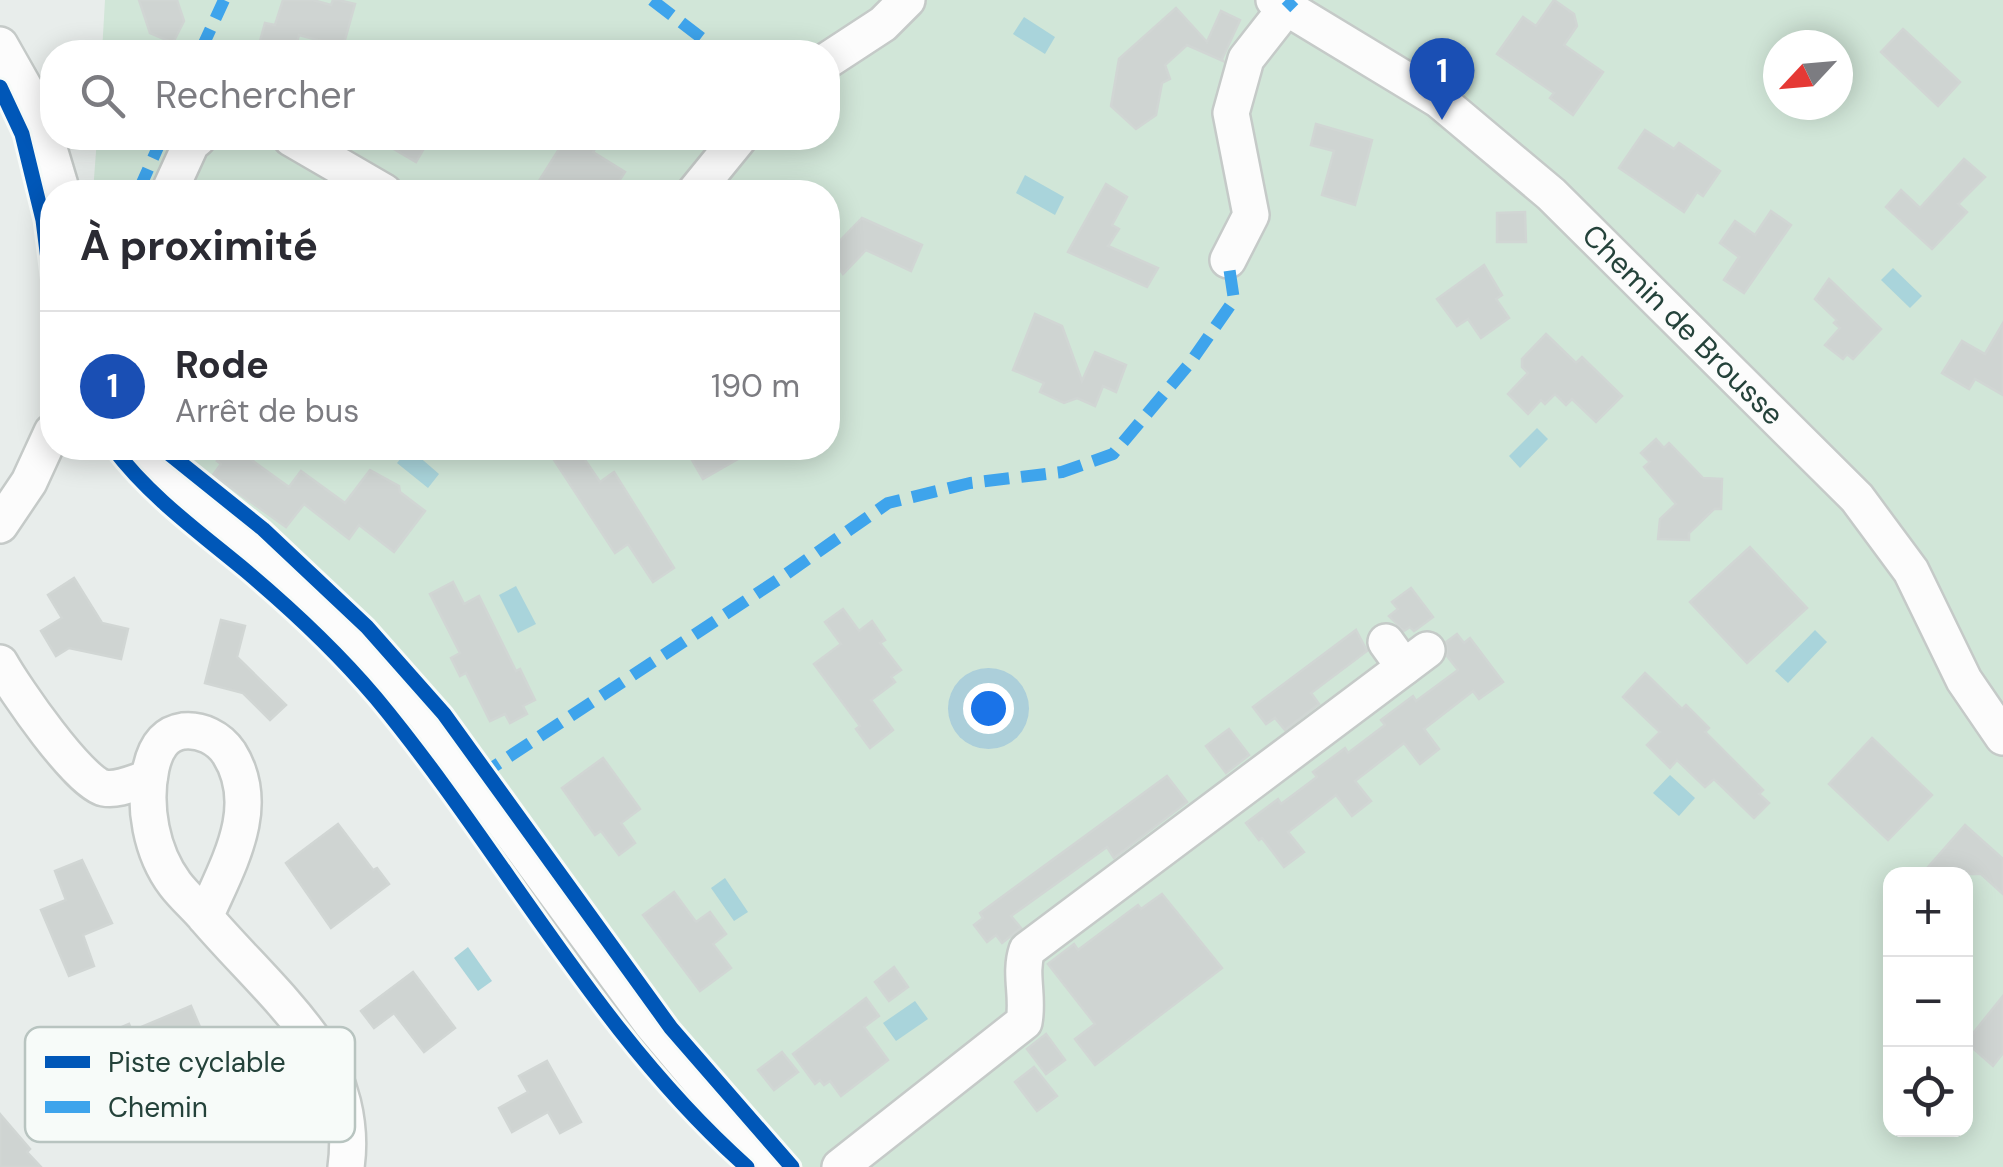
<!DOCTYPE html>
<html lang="fr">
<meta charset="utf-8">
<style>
:root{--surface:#fff;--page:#f7f7f7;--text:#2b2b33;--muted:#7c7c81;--line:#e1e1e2;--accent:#697e78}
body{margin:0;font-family:"DM Sans",sans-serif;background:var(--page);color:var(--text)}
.controls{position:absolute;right:30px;bottom:30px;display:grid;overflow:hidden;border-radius:20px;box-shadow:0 5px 25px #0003}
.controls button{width:90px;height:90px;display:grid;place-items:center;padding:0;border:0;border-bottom:2px solid var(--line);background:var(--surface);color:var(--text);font:50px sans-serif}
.compass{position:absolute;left:1763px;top:30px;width:90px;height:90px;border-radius:50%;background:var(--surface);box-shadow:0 5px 25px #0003;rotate:244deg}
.you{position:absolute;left:988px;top:708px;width:35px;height:35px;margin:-25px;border:8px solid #fff;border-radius:50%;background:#1a73e8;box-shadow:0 0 0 15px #1a73e833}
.badge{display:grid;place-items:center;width:65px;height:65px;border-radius:50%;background:var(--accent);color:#fff;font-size:32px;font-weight:700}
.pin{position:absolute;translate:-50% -82px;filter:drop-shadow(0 2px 5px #0008)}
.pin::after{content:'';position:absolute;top:52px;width:35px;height:30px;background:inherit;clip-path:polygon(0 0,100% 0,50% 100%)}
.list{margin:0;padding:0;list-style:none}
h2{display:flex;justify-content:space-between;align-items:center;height:130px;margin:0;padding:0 40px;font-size:42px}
h2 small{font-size:32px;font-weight:400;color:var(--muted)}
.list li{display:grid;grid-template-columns:65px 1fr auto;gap:30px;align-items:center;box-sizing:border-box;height:150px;padding:0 40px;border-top:2px solid var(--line)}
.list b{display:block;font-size:38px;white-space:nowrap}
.list p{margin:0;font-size:32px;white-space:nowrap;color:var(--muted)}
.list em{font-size:32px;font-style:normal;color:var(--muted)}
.icon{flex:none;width:55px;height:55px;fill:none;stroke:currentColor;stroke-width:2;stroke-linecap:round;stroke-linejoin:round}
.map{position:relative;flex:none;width:2003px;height:1167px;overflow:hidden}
.search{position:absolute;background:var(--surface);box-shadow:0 5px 25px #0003;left:40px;top:40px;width:800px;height:110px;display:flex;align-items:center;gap:25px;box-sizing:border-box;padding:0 35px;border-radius:40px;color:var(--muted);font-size:38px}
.panel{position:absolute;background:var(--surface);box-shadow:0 5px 25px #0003;left:40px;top:180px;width:800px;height:280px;border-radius:40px}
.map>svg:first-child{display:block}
</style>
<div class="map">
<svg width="2003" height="1167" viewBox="0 0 2003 1167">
<rect width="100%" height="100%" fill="#e8edeb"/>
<path fill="#d1e6d8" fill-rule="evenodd" d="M105 0H2003V1167H772L474 780 145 448H828V192H93L97 138H828V52H102ZM1778 45H1838V105H1778ZM1890 874H1966V1130H1890Z"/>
<g fill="#a9d4db">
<polygon points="1024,17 1055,37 1045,54 1013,34"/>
<polygon points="1025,175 1064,197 1055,215 1016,193"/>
<polygon points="1893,268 1922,296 1910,308 1881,280"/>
<polygon points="1537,428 1548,439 1520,468 1509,456"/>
<polygon points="409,448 439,474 428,488 397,463"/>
<polygon points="516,586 536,624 518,633 499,595"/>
<polygon points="1815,630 1827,642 1788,683 1775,671"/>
<polygon points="1670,775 1695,798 1679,816 1653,793"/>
<polygon points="725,878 748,912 734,921 711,888"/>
<polygon points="468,947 492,981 478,991 454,958"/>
<polygon points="915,1001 928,1019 896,1041 883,1023"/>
</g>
<g fill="#cfd4d2" stroke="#d1d6d4" stroke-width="2.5">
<polygon points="139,0 177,0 184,21 173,43 150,33"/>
<polygon points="283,0 313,0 331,5 333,0 338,0 355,4 343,47 299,35 294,52 257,52 265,23 275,25"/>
<polygon points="1554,0 1574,14 1577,26 1564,45 1603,72 1573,115 1550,98 1554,93 1497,54 1523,17 1536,26"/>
<polygon points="1176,8 1207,42 1221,11 1240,20 1222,59 1223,61 1187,45 1165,65 1170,79 1162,83 1156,115 1136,129 1111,106 1119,59"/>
<polygon points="1903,29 1960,82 1938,106 1881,52"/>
<polygon points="1316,124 1372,140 1355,205 1322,195 1334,151 1311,145"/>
<polygon points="1645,130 1674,149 1679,143 1720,171 1703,196 1697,192 1684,212 1619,168"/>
<polygon points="375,138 430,138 416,162"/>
<polygon points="566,138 602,138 593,152 625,172 612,192 532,192"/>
<polygon points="1964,159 1985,177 1958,204 1967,212 1932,249 1886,207 1901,190 1920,208"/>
<polygon points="1106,184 1127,197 1112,225 1119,229 1108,246 1158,268 1147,287 1068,252"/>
<polygon points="1771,211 1791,225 1744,293 1724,280 1739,257 1720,243 1735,221 1755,235"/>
<polygon points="1525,212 1526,242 1497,242 1497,213"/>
<polygon points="862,218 922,245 911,271 866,250 843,274 828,253"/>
<polygon points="1484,265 1502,295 1496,299 1509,318 1481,338 1468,319 1457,326 1437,299"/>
<polygon points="1829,279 1881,329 1853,359 1847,354 1843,359 1825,345 1840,328 1834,323 1837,320 1815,299"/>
<polygon points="1035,314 1062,326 1082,381 1095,352 1126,365 1116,392 1103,386 1095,406 1077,398 1064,403 1040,392 1044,383 1013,370"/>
<polygon points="2003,323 2003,395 1975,379 1969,389 1942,373 1962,341 1985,354"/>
<polygon points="1546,334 1576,363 1582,357 1622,396 1596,422 1572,399 1566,405 1555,394 1545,404 1541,400 1528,414 1508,394 1528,373 1522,367 1522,359"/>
<polygon points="1656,439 1664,448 1669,443 1703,478 1722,479 1721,509 1714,509 1689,533 1689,540 1658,539 1660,519 1676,504 1644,467 1650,462 1641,453"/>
<polygon points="227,448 235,448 289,487 301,471 345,503 370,470 399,486 400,492 425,511 394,552 359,525 349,539 304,504 286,527 213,475 221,464 217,461"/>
<polygon points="574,448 577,448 600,482 614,472 674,568 653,582 628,544 615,553 554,460"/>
<polygon points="685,448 757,448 703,479"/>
<polygon points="1750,547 1807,608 1747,663 1690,602"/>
<polygon points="74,578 102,623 128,629 121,659 69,648 56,656 41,631 62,618 48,595"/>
<polygon points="453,582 464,604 479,596 516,671 520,669 535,700 523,706 527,714 510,723 505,714 490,721 466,673 460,676 451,658 460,653 430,594"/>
<polygon points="1411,588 1433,617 1414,631 1410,627 1404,631 1389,616 1398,609 1392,602"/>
<polygon points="843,609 859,631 872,621 885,640 880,643 901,670 891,677 895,682 871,700 893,730 870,748 856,729 860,726 814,664 841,644 825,622"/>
<polygon points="221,620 245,626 237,657 286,705 270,720 243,693 205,683"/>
<polygon points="1356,630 1367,651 1311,693 1319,704 1285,730 1275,718 1266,724 1253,707"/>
<polygon points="1457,634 1464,643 1470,638 1503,682 1479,699 1473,691 1424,729 1439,749 1420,764 1404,743 1355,781 1371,801 1352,816 1336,795 1288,832 1304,852 1284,867 1262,838 1259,840 1246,823 1278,799 1281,804 1317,777 1313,772 1345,748 1348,753 1385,725 1381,720 1413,696 1416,701 1458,670 1447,656 1446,642"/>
<polygon points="1645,673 1682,709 1686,705 1709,728 1705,732 1763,790 1759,794 1769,803 1754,818 1714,779 1705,787 1677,760 1670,768 1647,745 1660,732 1623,697"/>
<polygon points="1229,729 1249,755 1226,773 1206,746"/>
<polygon points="1872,738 1932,795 1888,840 1829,784"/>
<polygon points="603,758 640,809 621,823 635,843 619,855 601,831 595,835 562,788"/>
<polygon points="1167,776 1187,802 1114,858 1107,847 1011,916 1021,928 1002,943 996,935 987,942 974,925 983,918 980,913"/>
<polygon points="338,824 373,870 377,868 389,884 331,928 286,863"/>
<polygon points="1965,825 2003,859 2003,894 1981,874 1922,874"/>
<polygon points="82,860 112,923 83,935 94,966 69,976 41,910 66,900 55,871"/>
<polygon points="674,892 696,922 710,912 726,934 713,944 731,968 700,991 643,915"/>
<polygon points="1162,894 1222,968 1095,1065 1075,1039 1095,1024 1048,964 1074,944 1078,950 1138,905 1141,909"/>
<polygon points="894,967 908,987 889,1001 875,982"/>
<polygon points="413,972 455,1028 424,1052 394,1013 374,1028 361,1011"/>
<polygon points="2003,996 2003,1053 1993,1066 1966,1042"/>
<polygon points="866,998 879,1016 864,1027 888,1060 841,1096 830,1081 824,1085 820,1080 815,1084 793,1054"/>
<polygon points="191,1006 203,1034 187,1041 189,1046 182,1049 199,1090 170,1101 159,1074 129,1086 108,1033 129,1024 132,1031"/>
<polygon points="1046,1034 1065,1060 1046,1074 1027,1049"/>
<polygon points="782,1052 798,1072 774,1090 758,1070"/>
<polygon points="547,1061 581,1122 560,1133 548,1112 512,1132 499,1108 528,1092 519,1076"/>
<polygon points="1034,1067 1057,1096 1037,1111 1015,1082"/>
<polygon points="0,1114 30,1149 27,1152 41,1167 0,1167"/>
</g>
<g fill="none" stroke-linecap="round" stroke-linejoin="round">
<defs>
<g id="minor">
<path id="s1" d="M1274 0 1439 100 1551 194 1857 498 1911 571 1964 680 2003 737"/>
<polyline points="0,45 38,112 62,192"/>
<polyline points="828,60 883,24 907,0"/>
<polyline points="291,138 384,192"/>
<polyline points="169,192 191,144 198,138"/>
<polyline points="695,192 739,138"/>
<polyline points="1228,260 1251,215 1231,113 1246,59 1286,8"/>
<polyline points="143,448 198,502 364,646 426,716 651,1023 772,1167"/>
<polyline points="0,525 29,482 52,432"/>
<polyline points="1386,642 1404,667"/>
<path d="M0 663C14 688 79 783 104 788 118 791 135 782 149 778"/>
<path d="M205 917C228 864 263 807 229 753 219 738 201 729 183 731 163 734 155 750 151 768 143 806 151 852 175 884 184 896 196 906 206 918 242 960 285 999 316 1044 341 1079 352 1125 346 1167"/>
<path d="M840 1167 1024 1022C1029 997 1019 974 1027 950L1427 650"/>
</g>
</defs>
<use href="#minor" stroke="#c5cac8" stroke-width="40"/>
<use href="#minor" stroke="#fcfcfc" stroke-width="35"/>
<g stroke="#3ea4ec" stroke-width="12" stroke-dasharray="25 12" stroke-linecap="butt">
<polyline points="652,0 720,52"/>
<polyline points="1286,8 1294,0"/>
<polyline points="200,52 224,0"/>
<polyline points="138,192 162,138"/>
<polyline points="478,777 782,577 888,503 970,483 1062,472 1113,454 1190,363 1234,300 1228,260"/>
</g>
<defs>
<g id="cycleway">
<polyline points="0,87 22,134 43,220 52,291"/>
<path d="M113 448C150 497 199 532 246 571 291 609 338 653 376 698 503 851 597 1034 747 1167"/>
<polyline points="162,448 263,529 367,627 444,714 671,1028 792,1167"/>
</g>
</defs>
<use href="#cycleway" stroke="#f7fbf9" stroke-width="21"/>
<use href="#cycleway" stroke="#0057b8" stroke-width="15"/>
</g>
<g text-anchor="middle" stroke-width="8" stroke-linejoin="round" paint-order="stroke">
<g font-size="30" fill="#24423a" stroke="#f7fbf9">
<text dy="10" stroke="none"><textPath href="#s1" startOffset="525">Chemin de Brousse</textPath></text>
</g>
</g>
<rect x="25" y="1027" width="330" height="115" rx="15" fill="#f7fbf9" stroke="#b8c4c0" stroke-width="2.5"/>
<rect x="45" y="1056" width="45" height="12" fill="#0057b8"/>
<rect x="45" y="1101" width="45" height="12" fill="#3ea4ec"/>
<g font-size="28" fill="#24423a">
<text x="108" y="1072">Piste cyclable</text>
<text x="108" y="1117">Chemin</text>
</g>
</svg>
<div class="controls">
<button>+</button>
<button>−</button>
<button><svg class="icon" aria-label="locate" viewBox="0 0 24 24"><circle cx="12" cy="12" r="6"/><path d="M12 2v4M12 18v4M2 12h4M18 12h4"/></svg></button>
</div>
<svg class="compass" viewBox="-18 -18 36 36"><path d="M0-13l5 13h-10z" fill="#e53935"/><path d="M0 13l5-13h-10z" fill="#7c7c81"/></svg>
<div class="you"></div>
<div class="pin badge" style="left:1442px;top:120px;background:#1a4fb4">1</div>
<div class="search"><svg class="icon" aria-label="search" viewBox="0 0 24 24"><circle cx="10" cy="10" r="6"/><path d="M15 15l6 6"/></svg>Rechercher</div>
<section class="panel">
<h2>À proximité<small></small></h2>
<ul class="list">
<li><span class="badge" style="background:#1a4fb4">1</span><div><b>Rode</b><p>Arrêt de bus</p></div><em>190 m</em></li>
</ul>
</section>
</div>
